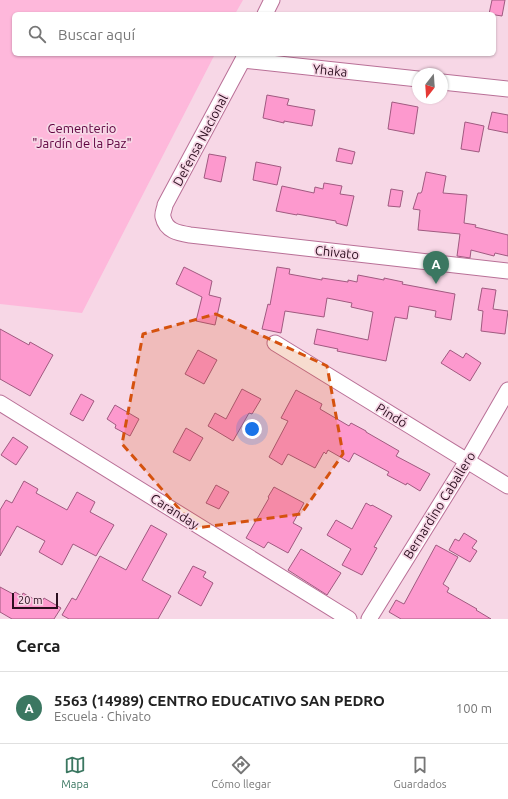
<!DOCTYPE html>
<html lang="es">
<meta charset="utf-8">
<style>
:root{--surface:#fff;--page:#f2f2f2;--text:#222;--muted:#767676;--line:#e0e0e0;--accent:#3b7761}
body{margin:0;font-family:Ubuntu,sans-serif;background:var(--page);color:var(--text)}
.compass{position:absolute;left:412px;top:68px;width:36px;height:36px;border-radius:50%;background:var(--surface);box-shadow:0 1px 3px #0004;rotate:197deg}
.scale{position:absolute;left:12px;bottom:10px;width:46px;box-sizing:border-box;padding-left:4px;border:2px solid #2b0f1f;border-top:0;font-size:11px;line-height:14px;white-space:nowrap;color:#2b0f1f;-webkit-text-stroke:3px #f7d7e6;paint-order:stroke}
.you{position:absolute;left:252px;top:429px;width:14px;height:14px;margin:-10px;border:3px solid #fff;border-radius:50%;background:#1a73e8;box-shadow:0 0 0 6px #1a73e833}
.badge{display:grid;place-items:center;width:26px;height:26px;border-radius:50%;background:var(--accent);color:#fff;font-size:13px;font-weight:700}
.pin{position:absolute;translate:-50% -33px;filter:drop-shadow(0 1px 2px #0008)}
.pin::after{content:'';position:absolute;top:21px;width:14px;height:12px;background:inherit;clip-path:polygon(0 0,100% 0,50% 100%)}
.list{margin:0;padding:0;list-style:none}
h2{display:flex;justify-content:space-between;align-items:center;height:52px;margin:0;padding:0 16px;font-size:17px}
h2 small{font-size:13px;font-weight:400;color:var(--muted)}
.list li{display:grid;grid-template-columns:26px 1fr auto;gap:12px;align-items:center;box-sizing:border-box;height:72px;padding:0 16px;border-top:1px solid var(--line)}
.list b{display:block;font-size:15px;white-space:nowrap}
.list p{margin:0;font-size:13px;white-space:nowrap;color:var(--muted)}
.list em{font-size:13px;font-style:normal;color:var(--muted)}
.icon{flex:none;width:22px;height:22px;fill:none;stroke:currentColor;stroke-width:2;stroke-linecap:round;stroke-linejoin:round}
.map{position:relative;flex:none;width:508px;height:619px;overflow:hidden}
.search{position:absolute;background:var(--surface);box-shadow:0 1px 3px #0004;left:12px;right:12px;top:12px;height:44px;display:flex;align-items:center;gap:10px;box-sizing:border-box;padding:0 14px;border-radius:6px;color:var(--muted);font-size:15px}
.sheet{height:124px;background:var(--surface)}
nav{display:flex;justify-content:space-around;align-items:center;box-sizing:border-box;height:56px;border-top:1px solid var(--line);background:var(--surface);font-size:11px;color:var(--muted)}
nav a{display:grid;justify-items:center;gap:2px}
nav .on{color:var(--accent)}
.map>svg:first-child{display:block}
</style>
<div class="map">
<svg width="508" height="619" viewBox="0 0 508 619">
<rect width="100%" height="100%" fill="#f7d7e6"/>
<polygon fill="#feb8db" points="0,0 243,0 235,14 14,14 14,54 215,54 82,313 0,304"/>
<g fill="#fd99ce" stroke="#a05a80">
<polygon points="492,0 505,0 502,16 489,14"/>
<polygon points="267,95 289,99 287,105 315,110 312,126 284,121 284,123 263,118"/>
<polygon points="392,102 418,107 414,134 388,129"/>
<polygon points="492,112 508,115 508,133 488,129"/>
<polygon points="465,122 484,126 479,152 461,149"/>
<polygon points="339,148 355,152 352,164 336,161"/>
<polygon points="209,154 226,157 221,182 204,178"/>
<polygon points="256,162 281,167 277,185 253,180"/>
<polygon points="426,172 446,176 443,193 467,195 464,223 476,225 475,227 508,235 508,256 495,253 494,256 471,250 470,258 457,256 460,234 418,230 420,210 413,209 418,193 421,193 422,191"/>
<polygon points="324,183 342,186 340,194 354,196 347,226 336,223 336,221 297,214 297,215 276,211 282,186 314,193 315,187 323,189"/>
<polygon points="391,189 403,191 400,207 388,206"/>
<polygon points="184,267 212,281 209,295 221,298 215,325 196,321 202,297 176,284"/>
<polygon points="277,267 290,269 289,274 322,280 322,278 348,282 348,280 357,282 358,275 384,280 384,278 403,282 402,284 455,294 451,320 435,317 436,311 409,306 407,319 395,317 386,361 337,351 338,349 314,344 317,329 368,340 373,312 351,307 352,303 327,298 324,317 285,311 281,333 262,329 268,304 270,305"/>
<polygon points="482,288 496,290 493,309 508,311 505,334 481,331 483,311 478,310"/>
<polygon points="0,329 29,345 30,342 53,355 30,396 0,379"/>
<polygon points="198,350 217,360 204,384 185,374"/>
<polygon points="450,350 463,358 466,353 481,363 470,381 441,363"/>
<polygon points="242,389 261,399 252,414 249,413 233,441 208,426 215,413 226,419"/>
<polygon points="296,390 322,404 320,409 349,426 351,423 366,431 366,432 399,451 396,456 430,474 420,491 407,483 406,485 387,475 389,472 354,453 349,462 328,450 326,454 324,452 315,468 288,454 282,465 269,457 288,421 281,418"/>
<polygon points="81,394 94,401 83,421 70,414"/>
<polygon points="115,405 139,419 130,436 115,428 116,425 107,419"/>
<polygon points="186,428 203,438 190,461 173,452"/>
<polygon points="13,437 28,447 16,465 1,455"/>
<polygon points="24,481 38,489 36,493 67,510 77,492 95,502 90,512 114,525 96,556 73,544 62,565 39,552 45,541 17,526 0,556 0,510 6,500 12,503"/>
<polygon points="216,485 229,492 219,509 206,503"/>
<polygon points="274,487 304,503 293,523 302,528 288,553 268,542 264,548 246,538 269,498 268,497"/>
<polygon points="366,503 371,506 372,505 392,516 374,547 377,548 362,575 342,565 351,549 327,535 336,520 352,529"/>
<polygon points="151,525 167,534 142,580 171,596 158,619 69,619 62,615 72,598 76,600 100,556 126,570"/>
<polygon points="464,533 477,541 472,548 477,551 470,562 449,550 455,539 459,541"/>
<polygon points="436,545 458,557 443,584 449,588 447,592 477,609 476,610 491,619 401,619 389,612 396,600 404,604"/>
<polygon points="301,549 341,573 327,595 288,570"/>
<polygon points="193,566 206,572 203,577 213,583 201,606 178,593"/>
<polygon points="0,587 13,594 15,592 22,596 23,593 41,603 44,598 61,608 54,619 12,619 0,612"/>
</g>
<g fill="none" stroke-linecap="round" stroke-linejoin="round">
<defs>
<g id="minor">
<polyline points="265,14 272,0"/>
<path d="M246 54 165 205C165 208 162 213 163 217 166 231 178 233 190 235L508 271"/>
<polyline points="243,60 418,79"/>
<polyline points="442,82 508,89"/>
<polyline points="275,343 508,486"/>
<polyline points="0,403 349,619"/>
<polyline points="369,619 467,461 508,390"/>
</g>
</defs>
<use href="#minor" stroke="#b97097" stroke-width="17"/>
<use href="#minor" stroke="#fff" stroke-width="15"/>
</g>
<path fill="#d5520e" fill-opacity="0.2" stroke="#d5520e" stroke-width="3" stroke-dasharray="8 5" stroke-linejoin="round" d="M216 314 327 366 343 454 301 514 196 528 122 444 143 334Z"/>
<g text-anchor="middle" stroke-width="3.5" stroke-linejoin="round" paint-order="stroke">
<g font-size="13" fill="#2b0f1f" stroke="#f7d7e6">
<text transform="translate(330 70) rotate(6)" y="5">Yhaka</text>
<text transform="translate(200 140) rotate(-62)" y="5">Defensa Nacional</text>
<text transform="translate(337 252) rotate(6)" y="5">Chivato</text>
<text transform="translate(392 415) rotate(32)" y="5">Pindó</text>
<text transform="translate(439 505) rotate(-58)" y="5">Bernardino Caballero</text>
<text transform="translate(175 511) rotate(32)" y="5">Caranday</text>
</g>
<g font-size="13" fill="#5d023e" stroke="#f7d7e6">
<text x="82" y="133">Cementerio<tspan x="82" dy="15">"Jardín de la Paz"</tspan></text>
</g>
</g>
</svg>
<svg class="compass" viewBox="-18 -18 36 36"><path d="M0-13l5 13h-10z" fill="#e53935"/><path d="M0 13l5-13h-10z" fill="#767676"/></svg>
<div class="scale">20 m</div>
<div class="you"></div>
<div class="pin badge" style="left:436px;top:284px">A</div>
<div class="search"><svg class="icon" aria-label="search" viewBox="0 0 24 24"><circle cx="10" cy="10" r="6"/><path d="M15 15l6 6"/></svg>Buscar aquí</div>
</div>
<section class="sheet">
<h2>Cerca<small></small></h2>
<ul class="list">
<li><span class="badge">A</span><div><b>5563 (14989) CENTRO EDUCATIVO SAN PEDRO</b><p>Escuela · Chivato</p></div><em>100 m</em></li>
</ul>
</section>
<nav>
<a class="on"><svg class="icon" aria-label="map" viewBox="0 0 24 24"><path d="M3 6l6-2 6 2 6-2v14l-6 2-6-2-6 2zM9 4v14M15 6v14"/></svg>Mapa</a>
<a><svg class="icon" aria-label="directions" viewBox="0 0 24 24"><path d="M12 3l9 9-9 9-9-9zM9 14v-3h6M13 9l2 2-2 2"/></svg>Cómo llegar</a>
<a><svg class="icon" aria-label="saved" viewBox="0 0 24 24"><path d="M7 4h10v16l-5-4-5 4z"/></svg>Guardados</a>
</nav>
